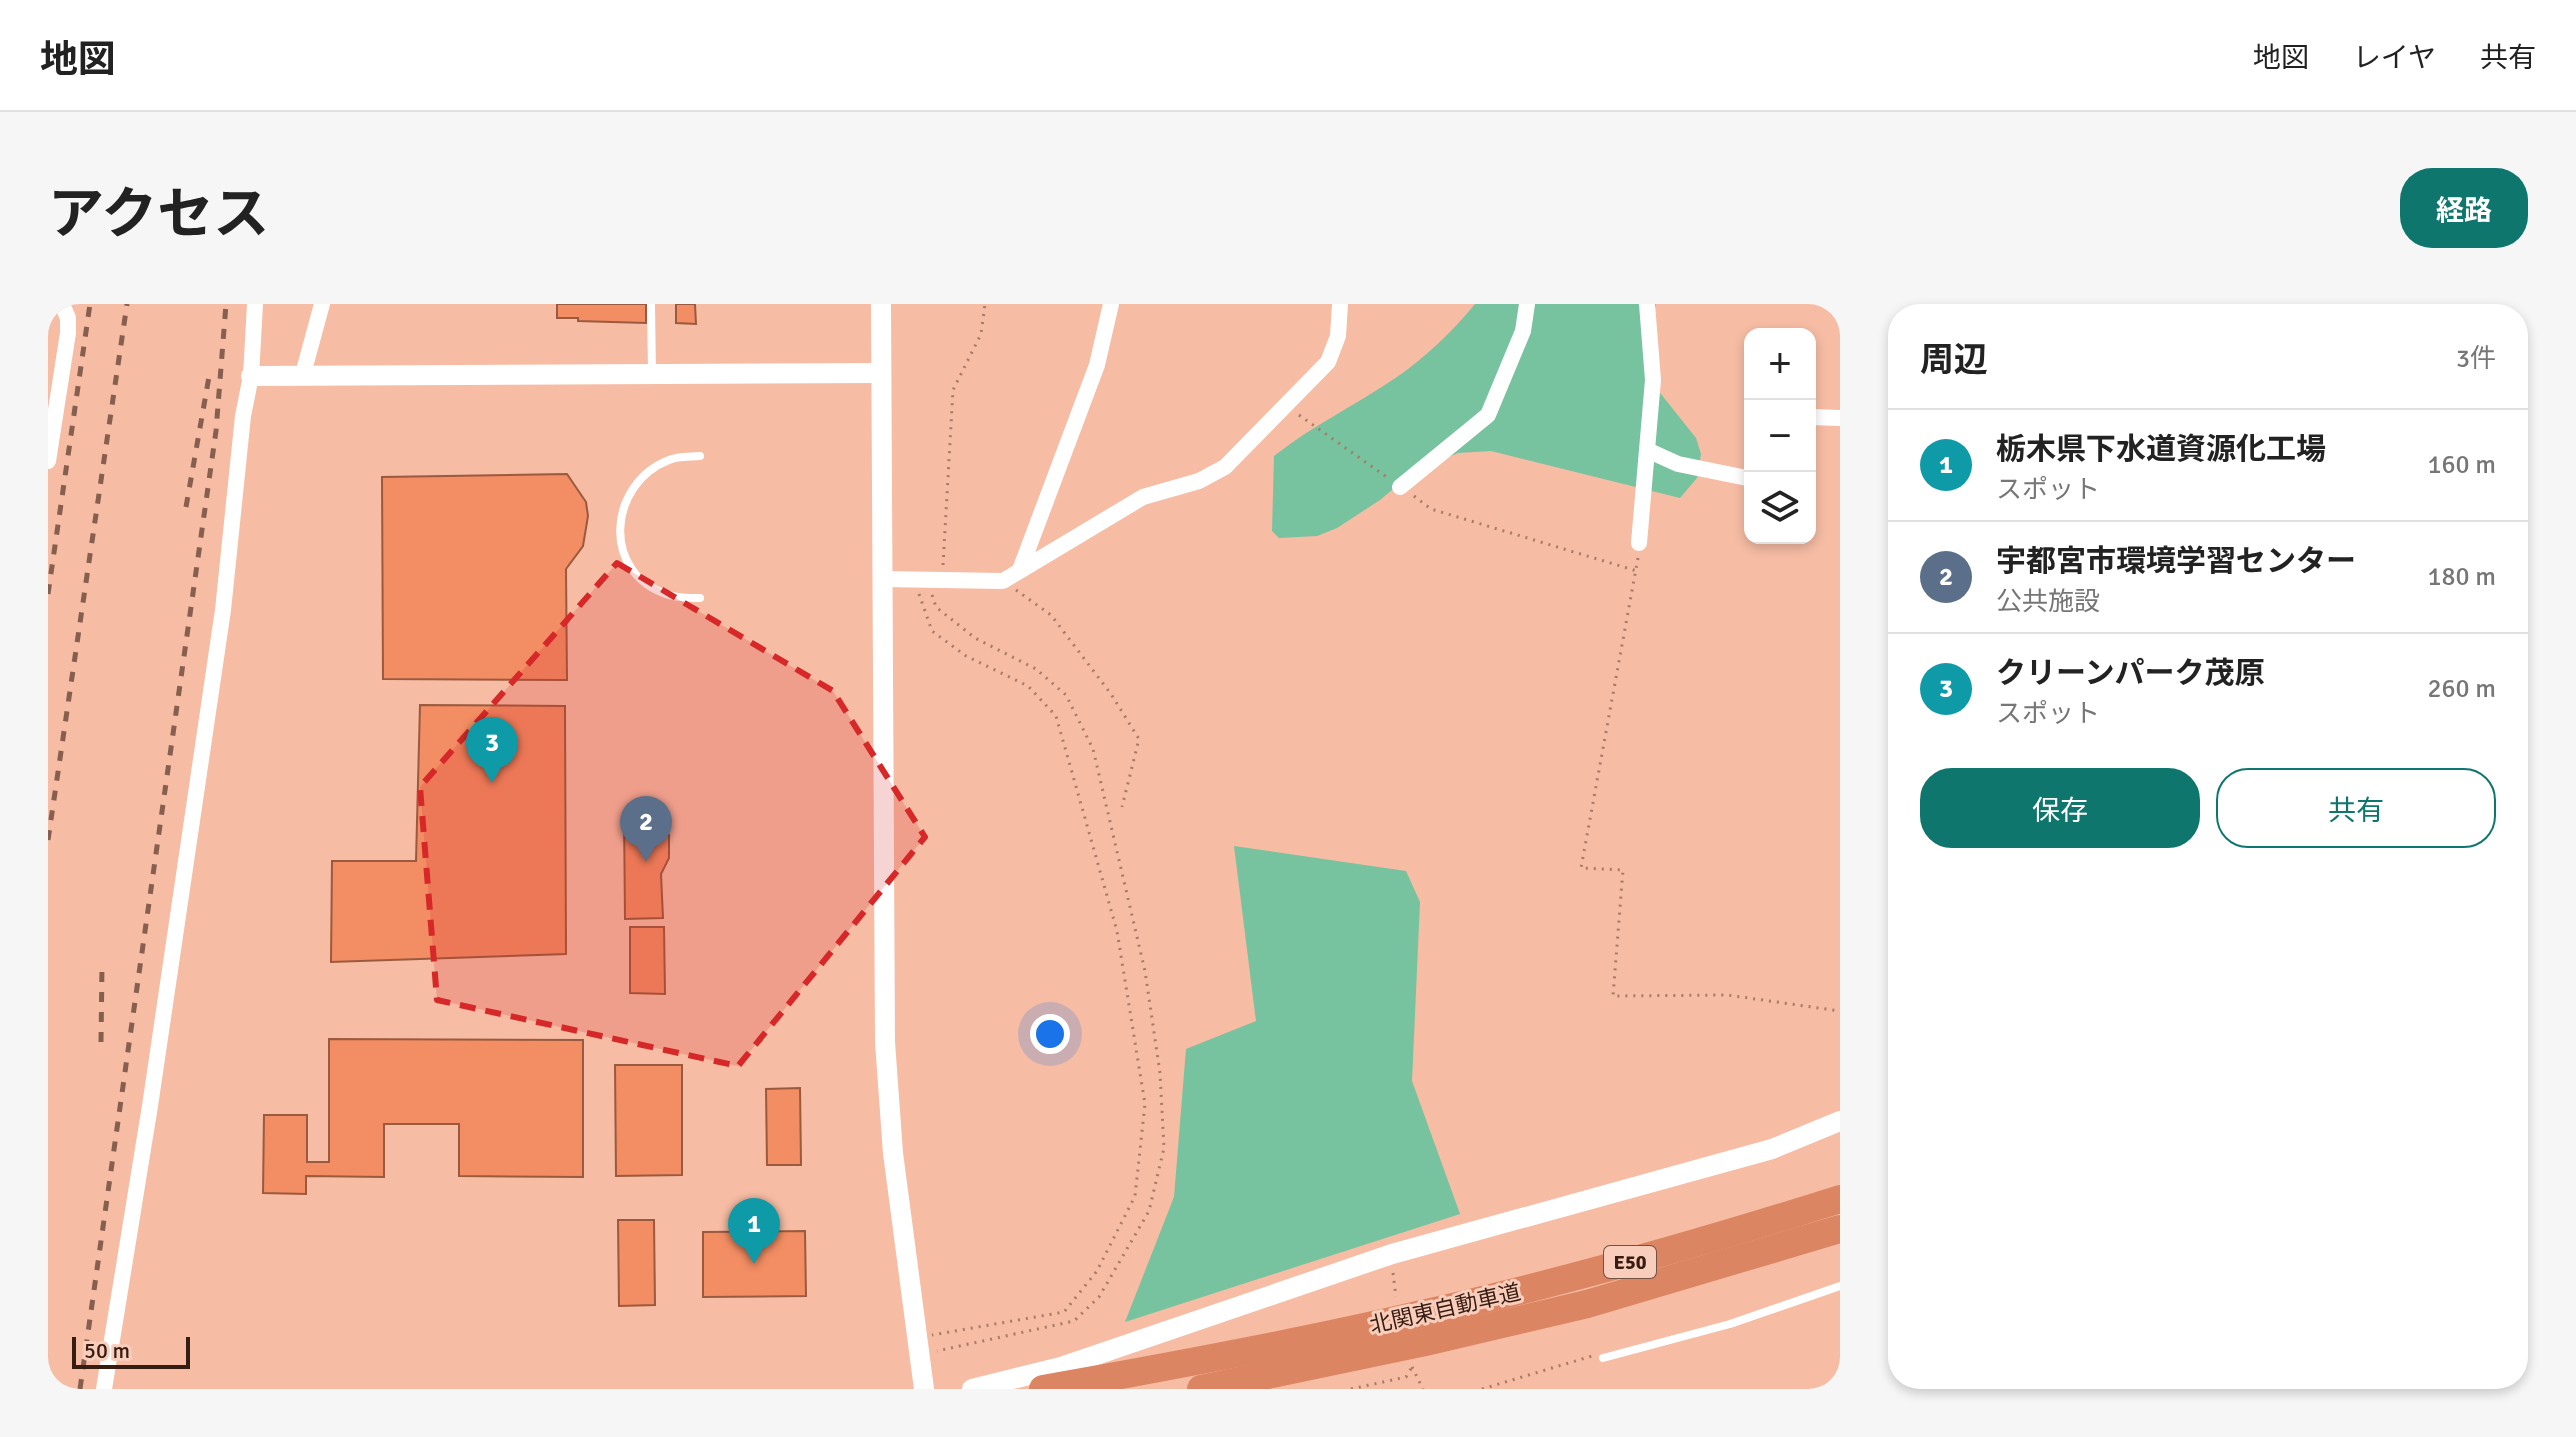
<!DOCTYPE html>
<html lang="ja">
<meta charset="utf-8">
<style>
:root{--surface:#fff;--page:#f6f6f6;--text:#222;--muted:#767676;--line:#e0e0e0;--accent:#0f766e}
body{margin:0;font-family:Signika,"Noto Sans JP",sans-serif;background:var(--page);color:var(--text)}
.controls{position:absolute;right:24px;top:24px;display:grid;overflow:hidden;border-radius:16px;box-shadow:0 4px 12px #0003}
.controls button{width:72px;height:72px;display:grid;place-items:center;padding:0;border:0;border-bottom:2px solid var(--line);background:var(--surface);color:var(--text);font:40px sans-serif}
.scale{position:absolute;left:24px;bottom:20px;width:118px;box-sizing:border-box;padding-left:8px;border:4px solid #371c11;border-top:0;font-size:22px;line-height:28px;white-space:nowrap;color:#371c11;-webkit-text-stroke:6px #f9cdbb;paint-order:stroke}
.you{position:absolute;left:1002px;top:730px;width:28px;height:28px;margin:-20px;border:6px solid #fff;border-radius:50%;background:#1a73e8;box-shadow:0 0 0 12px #1a73e833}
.badge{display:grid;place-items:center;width:52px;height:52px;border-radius:50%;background:var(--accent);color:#fff;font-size:26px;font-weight:700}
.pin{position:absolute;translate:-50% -66px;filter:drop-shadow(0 2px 4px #0008)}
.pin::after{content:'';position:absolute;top:42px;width:28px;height:24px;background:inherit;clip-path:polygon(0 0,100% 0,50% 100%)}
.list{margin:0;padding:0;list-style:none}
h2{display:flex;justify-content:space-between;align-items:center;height:104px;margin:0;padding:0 32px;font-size:34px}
h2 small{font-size:26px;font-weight:400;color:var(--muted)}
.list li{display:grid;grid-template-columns:52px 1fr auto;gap:24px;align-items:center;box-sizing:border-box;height:112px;padding:0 32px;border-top:2px solid var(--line)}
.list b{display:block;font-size:30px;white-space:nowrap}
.list p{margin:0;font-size:26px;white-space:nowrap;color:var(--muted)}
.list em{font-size:26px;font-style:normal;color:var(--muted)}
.actions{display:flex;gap:16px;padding:24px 32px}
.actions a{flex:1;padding:18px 0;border:2px solid var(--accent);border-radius:32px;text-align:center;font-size:28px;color:var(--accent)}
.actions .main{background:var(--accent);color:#fff}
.icon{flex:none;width:44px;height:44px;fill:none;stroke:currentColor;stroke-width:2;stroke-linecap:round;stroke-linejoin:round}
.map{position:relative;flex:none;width:1792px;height:1085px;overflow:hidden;border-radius:32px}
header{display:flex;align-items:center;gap:48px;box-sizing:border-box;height:112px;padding:0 40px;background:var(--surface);border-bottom:2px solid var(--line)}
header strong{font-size:38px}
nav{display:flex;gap:44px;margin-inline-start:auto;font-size:28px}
.intro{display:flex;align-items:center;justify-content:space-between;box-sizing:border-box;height:192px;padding:0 48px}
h1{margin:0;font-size:56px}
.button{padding:20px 36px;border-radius:32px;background:var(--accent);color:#fff;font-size:28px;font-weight:700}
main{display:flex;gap:48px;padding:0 48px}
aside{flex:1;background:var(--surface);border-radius:32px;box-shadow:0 4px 12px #0003}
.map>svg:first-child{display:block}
</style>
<header>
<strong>地図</strong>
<nav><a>地図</a><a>レイヤ</a><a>共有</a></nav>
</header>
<div class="intro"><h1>アクセス</h1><a class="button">経路</a></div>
<main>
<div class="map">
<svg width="1792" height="1085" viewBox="0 0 1792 1085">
<rect width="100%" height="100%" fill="#f6bca4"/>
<g fill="#77c29f">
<path d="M1427 0H1608L1599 43 1601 75 1648 134 1653 150 1649 174 1632 194 1443 147 1410 149 1367 167 1332 196 1289 224 1269 232 1231 234 1224 227 1226 152C1264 122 1306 102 1346 75 1376 55 1404 28 1427 0Z"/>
<polygon points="1186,542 1358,567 1372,598 1364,777 1412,910 1077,1018 1126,893 1138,745 1208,717"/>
</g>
<g fill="#f38d63" stroke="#9a5a3f" stroke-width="2">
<polygon points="509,0 598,0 598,19 530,17 530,14 509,14"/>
<polygon points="628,0 647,0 648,20 628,19"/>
<polygon points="519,170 538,198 540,212 535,242 518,265 519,376 335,375 334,173"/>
<polygon points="372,401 517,402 518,650 283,658 284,557 368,557"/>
<polygon points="576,507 605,507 621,531 621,554 613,570 615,614 577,615"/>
<polygon points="582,623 616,623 617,690 582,689"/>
<polygon points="281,735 535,736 535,873 411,872 411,820 336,820 336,873 258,872 258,890 215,889 216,811 259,811 259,858 281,858"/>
<polygon points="567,761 634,761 634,871 568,872"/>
<polygon points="752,784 753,861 719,861 718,785"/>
<polygon points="570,916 606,916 607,1001 571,1002"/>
<polygon points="757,927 758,992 655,993 655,928"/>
</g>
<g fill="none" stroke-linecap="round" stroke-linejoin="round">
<g stroke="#a87b68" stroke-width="3" stroke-dasharray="2 6" stroke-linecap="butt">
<polyline points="1251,111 1340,174"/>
<polyline points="1366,192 1383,205 1589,267"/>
<polyline points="1590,254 1533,564 1575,566 1565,692 1679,691 1792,707"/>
<polyline points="895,261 905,86 933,30 937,0"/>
<polyline points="968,286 1003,311 1063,390 1091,435 1074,503"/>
<polyline points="871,290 884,327 918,352 980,382 1008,412 1069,627 1097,800 1087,892 1049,967 1016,1008 884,1031"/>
<polyline points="884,291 888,303 927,334 988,365 1018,391 1045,445 1097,667 1112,769 1116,844 1101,907 1051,993 1026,1017 889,1047"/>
<polyline points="1345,969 1348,993"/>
<polyline points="1364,1063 1375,1085"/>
<polyline points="1303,1085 1358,1073 1364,1063"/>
<polyline points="1434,1085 1544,1052"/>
</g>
<g stroke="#fff" stroke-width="8">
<polyline points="603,0 604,69"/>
<path d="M652 152C642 153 630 152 621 156 559 180 553 271 621 291 631 294 642 294 652 294"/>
<polyline points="1555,1054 1682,1020 1792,982"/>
</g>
<g stroke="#fff" stroke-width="16">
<polyline points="255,70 274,0"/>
<polyline points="1762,113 1792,114"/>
<polyline points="1599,146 1630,160 1699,174 1702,172"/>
<polyline points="0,157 20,29 20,14 14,0"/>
<polyline points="1352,183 1440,111 1475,27 1479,0"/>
<polyline points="1591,239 1605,76 1599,0"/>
<polyline points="972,266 1049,61 1063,0"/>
<polyline points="834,275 955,277 1095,193 1151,177 1177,163 1280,58 1290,32 1292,0"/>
<polyline points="56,1085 102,802 175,306 195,112 203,72 207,0"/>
</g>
<g stroke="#fff" stroke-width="20">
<polyline points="833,0 837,738 845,849 876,1085"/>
<polyline points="203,72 833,69"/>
<polyline points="924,1085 1013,1063 1344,950 1724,845 1792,817"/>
</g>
<g stroke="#dc8562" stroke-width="28">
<path d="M995 1085C1120 1063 1246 1040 1370 1011 1513 979 1653 939 1792 895"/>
<polyline points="1153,1085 1377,1038 1539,1000 1792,925"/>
</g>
<g stroke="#875f4f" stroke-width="5" stroke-dasharray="10 10" stroke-linecap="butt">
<polyline points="138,203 162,67"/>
<polyline points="0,290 42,0"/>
<polyline points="0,536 79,0"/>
<polyline points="53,738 54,661"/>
<polyline points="32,1085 168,127 178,0"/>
</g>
</g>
<path fill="#d62828" fill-opacity="0.2" stroke="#d62828" stroke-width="6" stroke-dasharray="16 10" stroke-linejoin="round" d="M569 259 785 387 877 533 690 762 389 696 372 483Z"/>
<g text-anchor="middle" stroke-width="6" stroke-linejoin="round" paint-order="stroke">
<rect fill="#f9cdbb" stroke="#715144" stroke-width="2" x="1556" y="942" width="52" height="32" rx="6"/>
<g font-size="20" font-weight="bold" fill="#371c11">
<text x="1582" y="965">E50</text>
</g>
<g font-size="22" fill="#371c11" stroke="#f9cdbb">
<text transform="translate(1397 1004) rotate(-13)" y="8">北関東自動車道</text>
</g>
</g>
</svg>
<div class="controls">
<button>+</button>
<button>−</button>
<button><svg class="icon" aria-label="layers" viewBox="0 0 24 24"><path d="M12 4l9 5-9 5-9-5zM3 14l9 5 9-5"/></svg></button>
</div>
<div class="scale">50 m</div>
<div class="you"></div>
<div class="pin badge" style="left:706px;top:960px;background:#0f9aa8">1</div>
<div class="pin badge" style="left:598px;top:558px;background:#5c6f8a">2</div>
<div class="pin badge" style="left:444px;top:479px;background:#0f9aa8">3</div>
</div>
<aside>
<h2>周辺<small>3件</small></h2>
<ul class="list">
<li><span class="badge" style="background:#0f9aa8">1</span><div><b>栃木県下水道資源化工場</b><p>スポット</p></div><em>160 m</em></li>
<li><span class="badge" style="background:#5c6f8a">2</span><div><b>宇都宮市環境学習センター</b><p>公共施設</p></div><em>180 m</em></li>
<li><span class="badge" style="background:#0f9aa8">3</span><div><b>クリーンパーク茂原</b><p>スポット</p></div><em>260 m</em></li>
</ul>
<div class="actions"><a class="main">保存</a><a>共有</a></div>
</aside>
</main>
